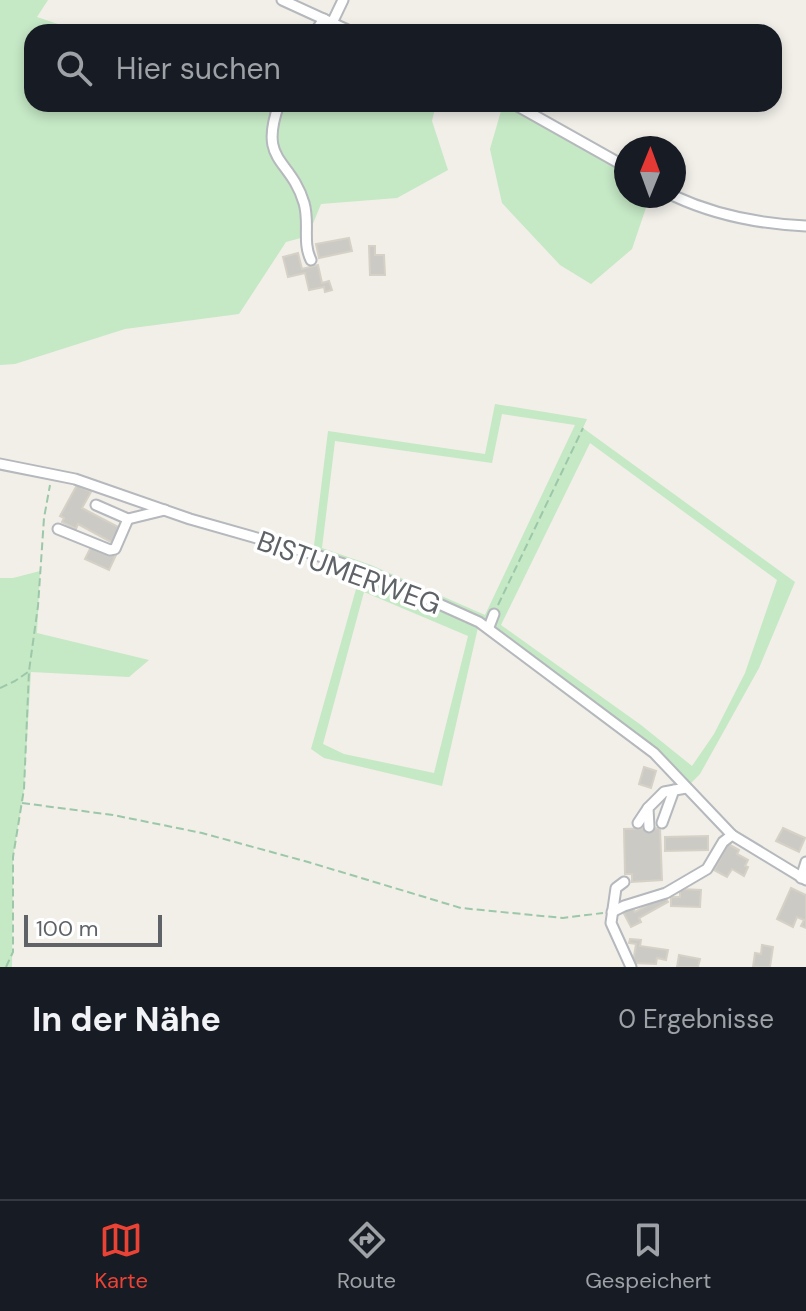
<!DOCTYPE html>
<html lang="de">
<meta charset="utf-8">
<style>
:root{--surface:#171b24;--page:#242831;--text:#f1f3f6;--muted:#9ea1a6;--line:#363941;--accent:#ea4335}
body{margin:0;font-family:"DM Sans",sans-serif;background:var(--page);color:var(--text)}
.compass{position:absolute;left:614px;top:136px;width:72px;height:72px;border-radius:50%;background:var(--surface);box-shadow:0 4px 12px #0003;rotate:1deg}
.scale{position:absolute;left:24px;bottom:20px;width:138px;box-sizing:border-box;padding-left:8px;border:4px solid #5f6368;border-top:0;font-size:22px;line-height:28px;white-space:nowrap;color:#5f6368;-webkit-text-stroke:6px #fff;paint-order:stroke}
.list{margin:0;padding:0;list-style:none}
h2{display:flex;justify-content:space-between;align-items:center;height:104px;margin:0;padding:0 32px;font-size:34px}
h2 small{font-size:26px;font-weight:400;color:var(--muted)}
.icon{flex:none;width:44px;height:44px;fill:none;stroke:currentColor;stroke-width:2;stroke-linecap:round;stroke-linejoin:round}
.map{position:relative;flex:none;width:806px;height:967px;overflow:hidden}
.search{position:absolute;background:var(--surface);box-shadow:0 4px 12px #0003;left:24px;right:24px;top:24px;height:88px;display:flex;align-items:center;gap:20px;box-sizing:border-box;padding:0 28px;border-radius:24px;color:var(--muted);font-size:30px}
.sheet{height:232px;background:var(--surface)}
nav{display:flex;justify-content:space-around;align-items:center;box-sizing:border-box;height:112px;border-top:2px solid var(--line);background:var(--surface);font-size:22px;color:var(--muted)}
nav a{display:grid;justify-items:center;gap:4px}
nav .on{color:var(--accent)}
.map>svg:first-child{display:block}
</style>
<div class="map">
<svg width="806" height="967" viewBox="0 0 806 967">
<rect width="100%" height="100%" fill="#f1efe8"/>
<g fill="#c5e8c5" fill-rule="evenodd">
<polygon points="0,0 48,0 37,17 82,32 32,32 32,104 436,104 432,121 448,170 397,198 321,204 308,236 286,242 239,314 125,329 15,364 0,365"/>
<polygon points="503,104 509,104 626,172 626,196 650,196 632,249 591,284 560,265 502,203 490,149"/>
<path d="M495 404 587 419 583 428 795 582 759 668 700 774 686 788 654 753 479 623 442 786 324 758 311 749 358 582 367 573 313 554 328 431 485 454ZM502 414 575 425 485 615 371 565 322 548 335 441 492 463ZM590 443 777 580 745 673 714 734 692 766 641 725 501 625ZM364 592 468 636 434 773 344 754 323 744Z"/>
<polygon points="40,571 37,633 149,660 129,677 31,672 24,789 13,857 12,967 0,967 0,578 13,578"/>
</g>
<g fill="#cccac5" stroke="#d6d1c6" stroke-width="2">
<polygon points="349,238 352,251 319,258 316,244"/>
<polygon points="369,246 375,246 375,255 384,255 385,275 370,275"/>
<polygon points="298,253 302,269 318,265 322,283 329,281 332,290 325,292 324,287 309,290 305,273 288,277 283,257"/>
<polygon points="77,485 91,492 82,508 120,528 113,543 78,524 76,529 62,522 64,518 60,516"/>
<polygon points="92,545 116,555 109,570 85,559"/>
<polygon points="644,767 656,771 651,788 639,784"/>
<polygon points="660,828 662,880 632,882 632,874 625,874 624,829"/>
<polygon points="783,828 805,838 799,852 776,841"/>
<polygon points="708,836 708,850 665,851 665,837"/>
<polygon points="728,844 739,850 737,854 748,860 745,866 748,867 744,876 732,869 727,877 714,870"/>
<polygon points="791,888 806,895 806,928 801,926 804,920 797,917 793,927 777,919"/>
<polygon points="680,889 701,890 700,907 671,906 671,897 680,897"/>
<polygon points="664,896 668,902 639,918 641,922 631,927 622,910 631,905 635,912"/>
<polygon points="630,939 641,940 640,946 668,950 666,960 657,958 656,964 633,963 636,944 629,943"/>
<polygon points="762,945 773,947 770,967 753,967 755,953 761,954"/>
<polygon points="679,955 700,959 698,967 677,967"/>
</g>
<g fill="none" stroke-linecap="round" stroke-linejoin="round">
<defs>
<g id="minor">
<polyline points="282,0 352,32"/>
<polyline points="332,23 343,0"/>
<polyline points="315,32 324,19"/>
<path d="M279 104C258 163 290 157 304 203 310 223 302 242 311 260"/>
<polyline points="514,104 626,167"/>
<path d="M674 196C715 215 761 224 806 226"/>
<polyline points="0,464 75,479 190,519 313,554 368,572 479,622 654,753 732,835 806,880"/>
<polyline points="96,505 128,519 165,510"/>
<polyline points="58,529 110,550 115,549 128,519"/>
<polyline points="489,627 494,614"/>
<polyline points="638,823 648,808"/>
<polyline points="662,823 674,790"/>
<polyline points="649,827 648,808 664,792 686,788"/>
<polyline points="801,878 806,862"/>
<polyline points="624,882 616,888 611,923 631,967"/>
<polyline points="612,912 624,906 666,893 707,869 723,842 732,835"/>
</g>
</defs>
<use href="#minor" stroke="#b5b8bc" stroke-width="13"/>
<g stroke="#9cc7a9" stroke-width="2" stroke-dasharray="8 4" stroke-linecap="butt">
<polyline points="498,605 583,428"/>
<polyline points="0,688 15,681 28,672"/>
<polyline points="22,803 113,815 202,833 308,862 461,908 563,918 603,913"/>
<polyline points="6,967 13,952 13,857 24,789 29,671 38,606 44,518 50,485"/>
</g>
<use href="#minor" stroke="#fff" stroke-width="9"/>
</g>
<g text-anchor="middle" stroke-width="7" stroke-linejoin="round" paint-order="stroke">
<g font-size="28" fill="#5f6368" stroke="#fff">
<text transform="translate(349 572) rotate(20)" y="10">BISTUMERWEG</text>
</g>
</g>
</svg>
<svg class="compass" viewBox="-18 -18 36 36"><path d="M0-13l5 13h-10z" fill="#e53935"/><path d="M0 13l5-13h-10z" fill="#9ea1a6"/></svg>
<div class="scale">100 m</div>
<div class="search"><svg class="icon" aria-label="search" viewBox="0 0 24 24"><circle cx="10" cy="10" r="6"/><path d="M15 15l6 6"/></svg>Hier suchen</div>
</div>
<section class="sheet">
<h2>In der Nähe<small>0 Ergebnisse</small></h2>
<ul class="list">
</ul>
</section>
<nav>
<a class="on"><svg class="icon" aria-label="map" viewBox="0 0 24 24"><path d="M3 6l6-2 6 2 6-2v14l-6 2-6-2-6 2zM9 4v14M15 6v14"/></svg>Karte</a>
<a><svg class="icon" aria-label="directions" viewBox="0 0 24 24"><path d="M12 3l9 9-9 9-9-9zM9 14v-3h6M13 9l2 2-2 2"/></svg>Route</a>
<a><svg class="icon" aria-label="saved" viewBox="0 0 24 24"><path d="M7 4h10v16l-5-4-5 4z"/></svg>Gespeichert</a>
</nav>
